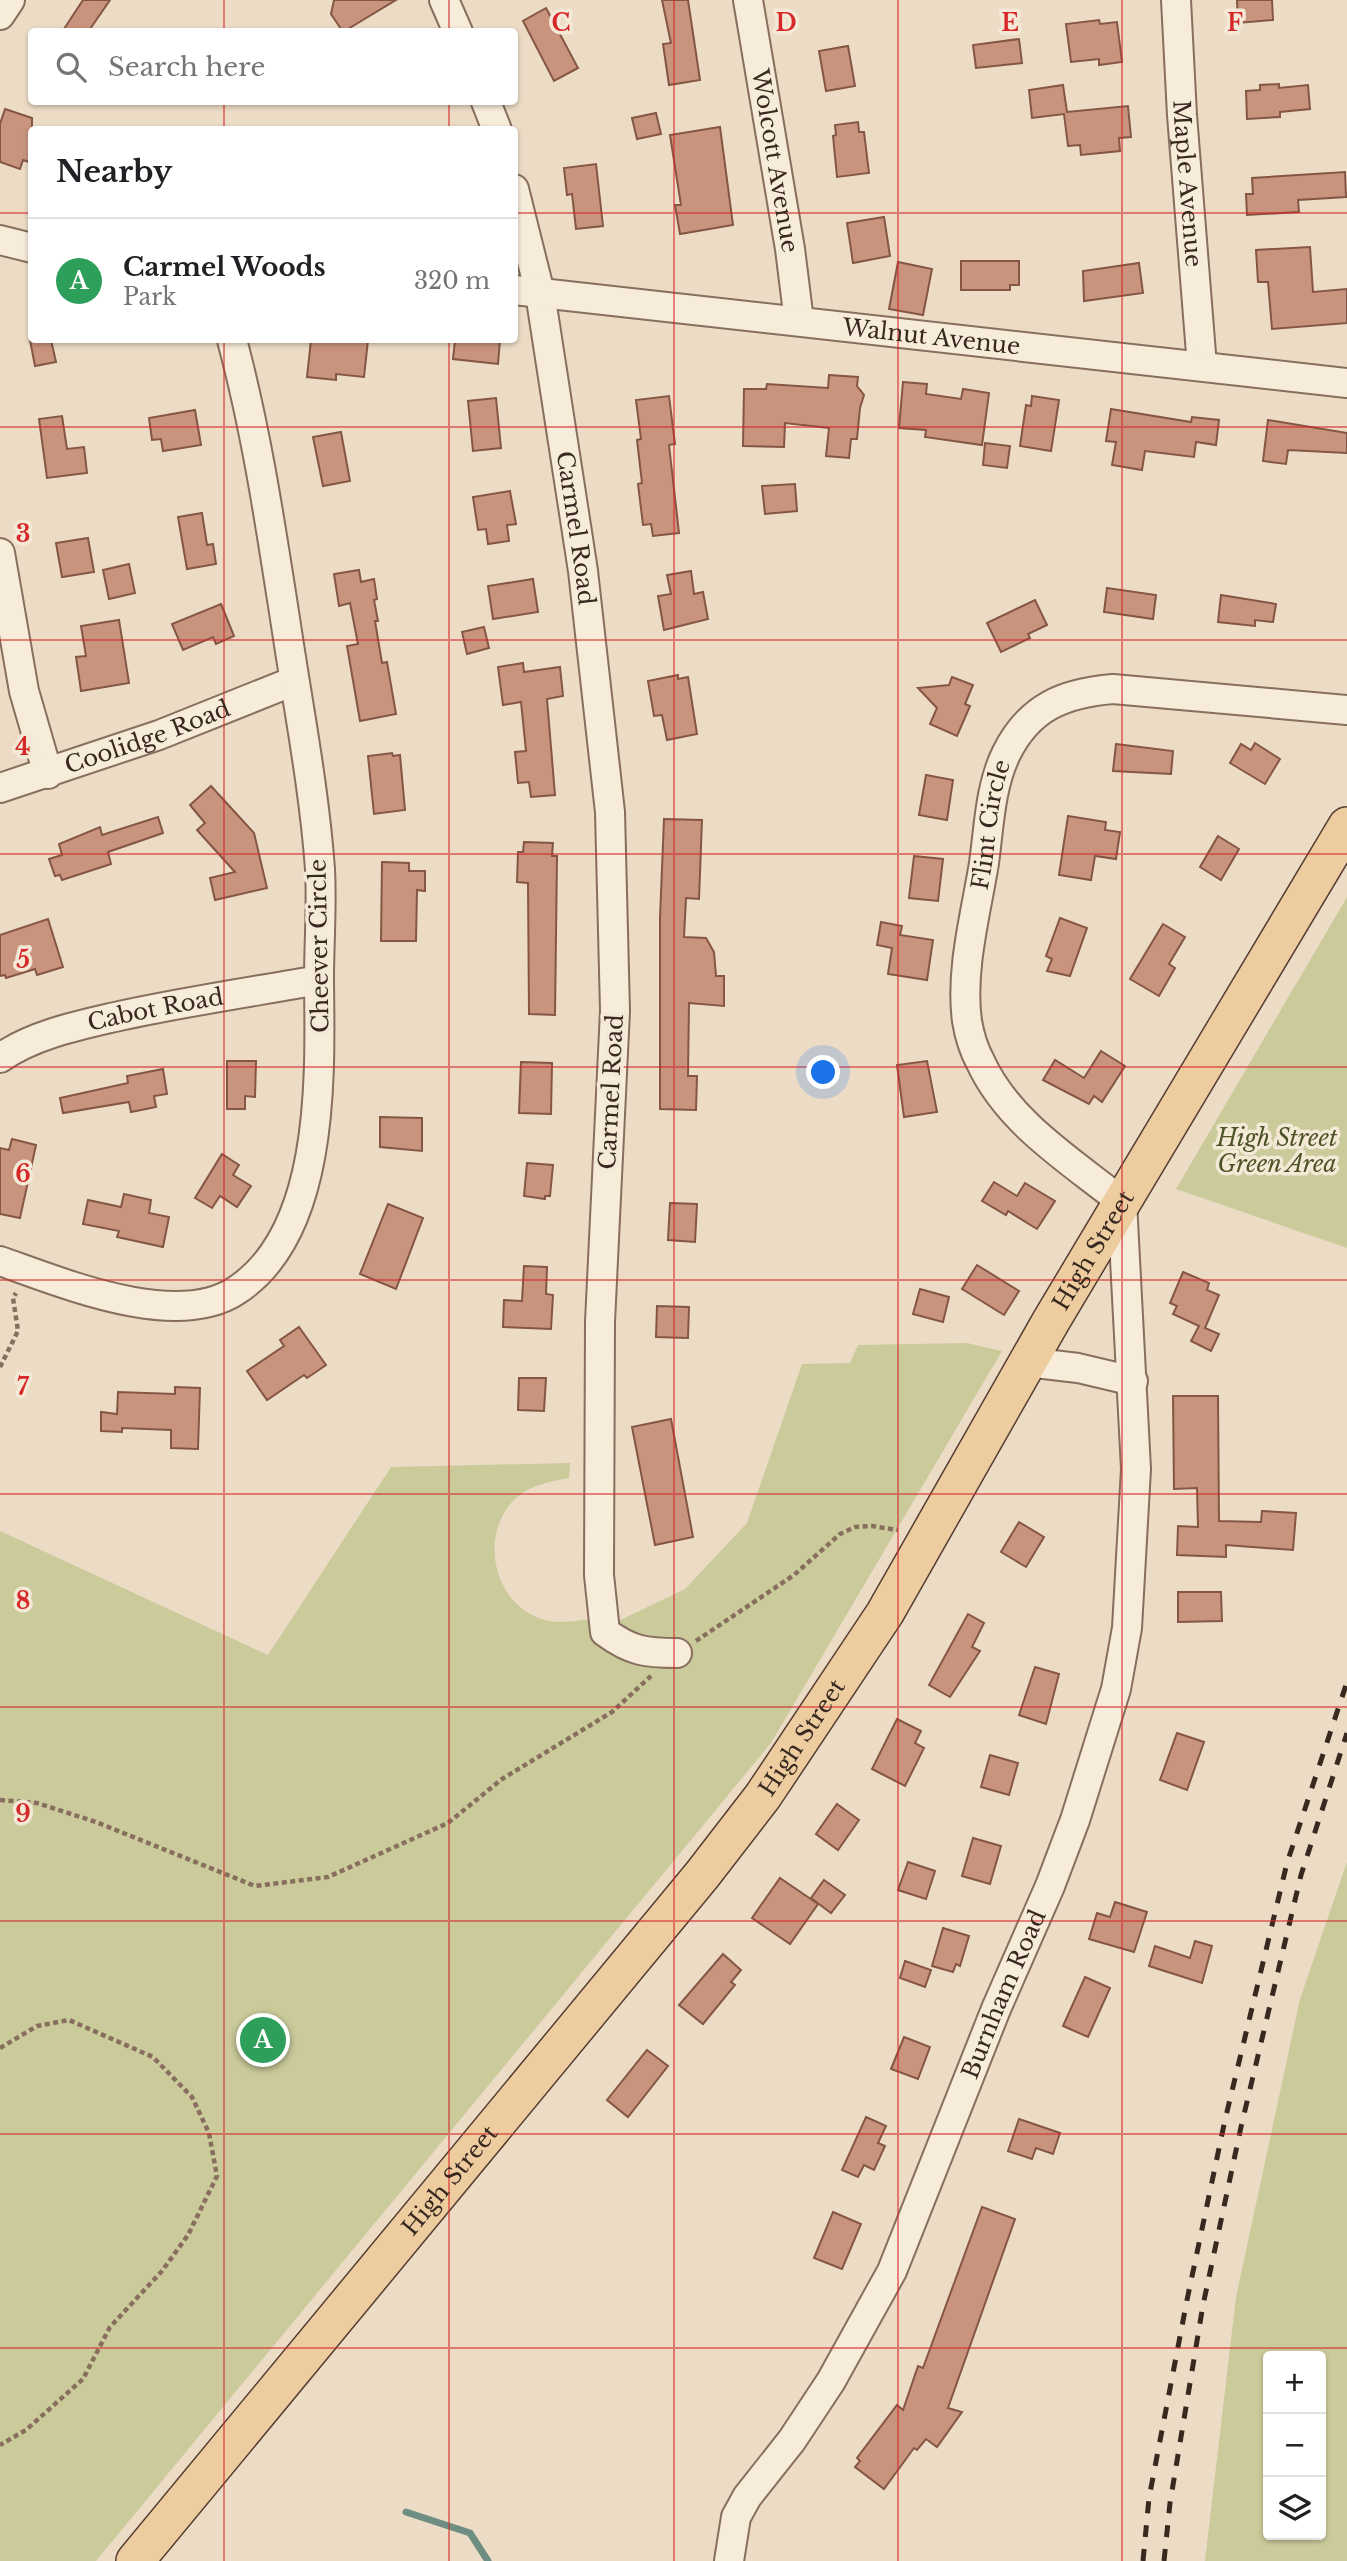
<!DOCTYPE html>
<meta charset="utf-8">
<style>
:root{--surface:#fff;--page:#f6f6f6;--text:#202124;--muted:#757577;--line:#e0e0e0;--accent:#111827}
body{margin:0;font-family:"Libre Baskerville",serif;background:var(--page);color:var(--text)}
.controls{position:absolute;right:21px;bottom:21px;display:grid;overflow:hidden;border-radius:7px;box-shadow:0 2px 5px #0004}
.controls button{width:63px;height:63px;display:grid;place-items:center;padding:0;border:0;border-bottom:2px solid var(--line);background:var(--surface);color:var(--text);font:35px sans-serif}
.you{position:absolute;left:824px;top:1073px;width:24px;height:24px;margin:-18px;border:5px solid #fff;border-radius:50%;background:#1a73e8;box-shadow:0 0 0 10px #1a73e833}
.badge{display:grid;place-items:center;width:46px;height:46px;border-radius:50%;background:var(--accent);color:#fff;font-size:23px;font-weight:700}
.pin{position:absolute;translate:-50% -50%;border:4px solid #fff;box-shadow:0 2px 7px #0006}
.list{margin:0;padding:0;list-style:none}
h2{display:flex;justify-content:space-between;align-items:center;height:91px;margin:0;padding:0 28px;font-size:30px}
h2 small{font-size:23px;font-weight:400;color:var(--muted)}
.list li{display:grid;grid-template-columns:46px 1fr auto;gap:21px;align-items:center;box-sizing:border-box;height:126px;padding:0 28px;border-top:2px solid var(--line)}
.list b{display:block;font-size:26px;white-space:nowrap}
.list p{margin:0;font-size:23px;white-space:nowrap;color:var(--muted)}
.list em{font-size:23px;font-style:normal;color:var(--muted)}
.icon{flex:none;width:38px;height:38px;fill:none;stroke:currentColor;stroke-width:2;stroke-linecap:round;stroke-linejoin:round}
.map{position:relative;flex:none;width:1347px;height:2561px;overflow:hidden}
.search{position:absolute;background:var(--surface);box-shadow:0 2px 5px #0004;left:28px;top:28px;width:490px;height:77px;display:flex;align-items:center;gap:18px;box-sizing:border-box;padding:0 24px;border-radius:7px;color:var(--muted);font-size:26px}
.panel{position:absolute;background:var(--surface);box-shadow:0 2px 5px #0004;left:28px;top:126px;width:490px;height:217px;border-radius:7px}
.map>svg:first-child{display:block}
</style>
<div class="map">
<svg width="1347" height="2561" viewBox="0 0 1347 2561">
<rect width="100%" height="100%" fill="#ecdcc6"/>
<g fill="#caca9b" fill-rule="evenodd">
<polygon points="1347,897 1347,1248 1176,1189"/>
<path d="M967 1343 1002 1351 771 1743 96 2561H0V1531L268 1655 391 1467 570 1463 569 1478C549 1482 529 1485 514 1500 477 1538 495 1610 549 1621 567 1624 591 1618 609 1617L610 1625 685 1589 747 1523 802 1364 850 1363 858 1345Z"/>
<path d="M1347 1862V2561H1205L1236 2297 1300 1999ZM1268 2356H1321V2535H1268Z"/>
</g>
<g fill="none" stroke-linecap="round" stroke-linejoin="round">
<polyline stroke="#6e8e82" stroke-width="7" points="406,2512 470,2533 488,2561"/>
</g>
<g fill="#c9947e" stroke="#855644" stroke-width="2">
<polygon points="83,0 110,0 88,32 62,32"/>
<polygon points="334,0 396,0 343,32 331,14"/>
<polygon points="662,0 688,0 700,80 669,85 663,44 671,43"/>
<polygon points="1237,0 1272,0 1273,20 1238,23"/>
<polygon points="546,8 578,68 554,81 523,21"/>
<polygon points="1099,20 1100,24 1117,22 1122,62 1099,65 1099,59 1071,62 1066,24"/>
<polygon points="1019,39 1022,63 976,68 973,45"/>
<polygon points="848,46 855,86 826,91 819,51"/>
<polygon points="1279,84 1279,88 1308,85 1310,109 1280,112 1280,117 1247,119 1246,91 1260,90 1260,85"/>
<polygon points="1063,85 1067,112 1128,106 1131,137 1119,138 1120,151 1081,155 1080,145 1068,146 1064,114 1032,118 1029,90"/>
<polygon points="5,109 32,118 32,163 23,160 20,169 0,162 0,124"/>
<polygon points="656,113 661,134 637,139 632,118"/>
<polygon points="858,122 859,132 864,132 869,173 837,177 833,136 836,135 835,125"/>
<polygon points="720,127 733,225 680,234 675,205 681,205 670,135"/>
<polygon points="596,164 603,226 576,229 572,194 567,195 564,168"/>
<polygon points="1345,172 1346,197 1298,200 1299,212 1247,215 1246,194 1253,194 1252,178"/>
<polygon points="884,217 890,256 853,263 847,223"/>
<polygon points="1310,247 1313,292 1347,289 1347,323 1272,329 1268,282 1258,282 1256,250"/>
<polygon points="961,261 1019,261 1019,285 1010,285 1010,290 961,290"/>
<polygon points="898,262 932,269 923,315 889,309"/>
<polygon points="1139,263 1143,293 1084,301 1083,271"/>
<polygon points="30,340 51,340 56,362 35,366"/>
<polygon points="311,340 368,340 364,377 336,374 336,380 307,377"/>
<polygon points="455,340 500,340 498,364 453,359"/>
<polygon points="829,375 858,377 857,386 864,395 860,408 857,439 851,439 849,458 826,456 829,428 785,423 784,447 743,446 744,389 766,389 767,384 828,388"/>
<polygon points="903,382 927,384 926,394 961,399 963,389 989,393 982,445 925,437 926,430 899,428"/>
<polygon points="669,396 675,444 669,445 679,533 653,536 651,524 643,525 638,484 642,483 637,440 641,439 636,400"/>
<polygon points="1032,396 1059,400 1051,451 1020,446 1026,405 1031,406"/>
<polygon points="496,398 501,448 473,451 468,401"/>
<polygon points="1111,409 1191,422 1192,417 1219,420 1216,445 1196,442 1194,457 1145,451 1142,470 1112,465 1116,442 1106,441"/>
<polygon points="195,410 201,445 163,451 161,439 152,440 149,418"/>
<polygon points="62,416 67,449 84,447 87,473 47,478 39,419"/>
<polygon points="1268,420 1347,433 1347,453 1288,450 1286,464 1263,461"/>
<polygon points="341,432 350,481 323,486 313,437"/>
<polygon points="985,443 1010,446 1007,468 983,465"/>
<polygon points="795,484 797,511 765,514 762,486"/>
<polygon points="510,491 516,524 507,525 509,541 488,544 486,529 478,530 473,497"/>
<polygon points="202,513 207,545 213,544 216,564 187,569 178,517"/>
<polygon points="88,538 94,572 62,577 56,543"/>
<polygon points="129,564 135,593 109,599 103,570"/>
<polygon points="359,570 361,582 374,579 377,599 374,600 378,621 375,621 382,663 387,662 396,714 360,721 347,646 358,644 350,603 339,606 334,574"/>
<polygon points="691,571 694,594 703,592 708,619 664,630 658,596 671,594 667,575"/>
<polygon points="533,579 538,612 493,619 488,586"/>
<polygon points="1107,588 1156,595 1153,619 1104,612"/>
<polygon points="1221,595 1276,604 1273,622 1255,620 1255,626 1218,622"/>
<polygon points="1035,600 1047,625 1028,634 1030,638 1001,652 987,623"/>
<polygon points="221,604 234,636 216,644 213,637 183,650 172,624"/>
<polygon points="119,620 129,683 81,691 76,657 86,656 81,626"/>
<polygon points="484,627 489,648 467,654 462,632"/>
<polygon points="523,663 524,672 560,667 563,696 547,699 555,795 531,797 529,782 518,783 515,752 526,751 521,702 503,705 498,667"/>
<polygon points="678,675 678,679 688,677 697,734 667,740 662,715 654,716 648,681"/>
<polygon points="952,677 973,685 965,704 970,706 957,736 930,724 937,708 918,688 949,685"/>
<polygon points="1255,743 1280,759 1265,784 1230,763 1241,744 1251,750"/>
<polygon points="1116,744 1173,751 1171,774 1113,771"/>
<polygon points="392,753 393,756 400,755 405,810 374,814 368,756"/>
<polygon points="926,775 953,780 947,820 919,815"/>
<polygon points="211,786 254,833 267,888 215,900 210,878 235,872 197,830 205,823 190,805"/>
<polygon points="1068,816 1106,822 1105,830 1120,832 1116,859 1095,856 1091,880 1059,875"/>
<polygon points="158,817 163,833 108,852 111,864 62,880 60,875 55,876 49,859 62,855 59,844 100,827 102,835"/>
<polygon points="664,819 702,820 699,899 686,898 684,937 706,938 714,952 716,976 724,976 724,1006 689,1003 688,1076 697,1076 696,1110 660,1109 660,918"/>
<polygon points="1218,836 1239,849 1221,880 1200,867"/>
<polygon points="524,842 553,843 552,856 557,856 555,1015 529,1014 528,883 517,882 518,852 523,852"/>
<polygon points="914,856 943,859 938,901 909,898"/>
<polygon points="382,862 409,863 409,871 425,871 425,891 417,890 416,941 381,941"/>
<polygon points="1060,918 1087,928 1070,976 1047,971 1052,959 1046,956"/>
<polygon points="48,919 63,967 37,975 35,969 6,978 5,975 0,976 0,935"/>
<polygon points="881,922 902,926 900,935 933,940 927,980 888,974 892,948 877,945"/>
<polygon points="1163,924 1185,937 1169,964 1175,968 1159,996 1130,979"/>
<polygon points="1101,1051 1125,1066 1102,1102 1094,1096 1089,1104 1043,1080 1055,1060 1084,1078"/>
<polygon points="227,1061 256,1061 255,1097 245,1096 245,1109 227,1109"/>
<polygon points="927,1061 937,1112 904,1117 897,1065"/>
<polygon points="521,1062 552,1063 551,1114 519,1113"/>
<polygon points="163,1069 167,1094 154,1096 156,1107 131,1112 129,1102 63,1113 60,1098 128,1083 127,1076"/>
<polygon points="380,1117 422,1118 422,1151 380,1147"/>
<polygon points="12,1139 36,1145 20,1218 0,1214 0,1148 9,1150"/>
<polygon points="222,1154 239,1165 233,1175 251,1186 237,1207 220,1196 212,1208 195,1198"/>
<polygon points="527,1163 553,1165 550,1196 545,1196 545,1199 524,1196"/>
<polygon points="994,1182 1017,1196 1025,1183 1055,1201 1037,1229 1008,1211 1006,1215 982,1201"/>
<polygon points="124,1194 151,1200 149,1213 169,1217 163,1247 117,1237 119,1231 83,1224 88,1200 121,1207"/>
<polygon points="670,1203 697,1204 695,1242 668,1240"/>
<polygon points="388,1204 423,1218 396,1289 360,1274"/>
<polygon points="977,1265 1019,1291 1004,1315 962,1289"/>
<polygon points="524,1266 547,1267 546,1294 553,1295 551,1329 503,1327 504,1300 522,1301"/>
<polygon points="1183,1272 1209,1283 1207,1290 1219,1295 1205,1328 1219,1334 1211,1351 1191,1341 1199,1326 1173,1314 1177,1306 1170,1303"/>
<polygon points="920,1289 949,1297 943,1322 913,1314"/>
<polygon points="657,1306 689,1307 688,1338 656,1337"/>
<polygon points="299,1327 326,1365 307,1378 304,1375 267,1400 247,1371 284,1346 280,1340"/>
<polygon points="519,1378 546,1378 544,1411 518,1410"/>
<polygon points="175,1387 200,1388 198,1449 171,1448 171,1430 122,1428 122,1432 101,1431 101,1412 117,1414 118,1392 175,1394"/>
<polygon points="1173,1396 1218,1396 1219,1521 1261,1522 1262,1511 1296,1513 1293,1550 1226,1545 1226,1557 1177,1555 1178,1526 1198,1527 1197,1488 1174,1489"/>
<polygon points="671,1419 693,1537 655,1545 632,1427"/>
<polygon points="1019,1522 1044,1537 1026,1567 1001,1552"/>
<polygon points="1178,1592 1221,1592 1222,1621 1178,1622"/>
<polygon points="968,1614 984,1623 972,1647 980,1651 950,1697 929,1685"/>
<polygon points="1035,1667 1059,1674 1046,1724 1019,1715"/>
<polygon points="897,1719 921,1731 915,1743 924,1748 905,1786 872,1769"/>
<polygon points="1177,1733 1204,1742 1187,1790 1160,1780"/>
<polygon points="990,1755 1018,1763 1009,1795 981,1787"/>
<polygon points="837,1804 859,1820 838,1850 816,1834"/>
<polygon points="973,1838 1001,1846 990,1884 962,1876"/>
<polygon points="908,1862 935,1871 926,1899 898,1890"/>
<polygon points="780,1878 818,1904 790,1944 752,1918"/>
<polygon points="824,1880 845,1895 831,1913 811,1898"/>
<polygon points="1115,1902 1147,1912 1134,1952 1089,1939 1097,1913 1110,1917"/>
<polygon points="943,1928 969,1936 960,1966 956,1964 953,1972 932,1966"/>
<polygon points="1195,1941 1212,1946 1202,1983 1149,1966 1155,1946 1190,1958"/>
<polygon points="723,1954 741,1970 731,1982 735,1985 703,2024 679,2005"/>
<polygon points="905,1961 931,1970 925,1987 900,1978"/>
<polygon points="1085,1977 1110,1988 1088,2037 1063,2026"/>
<polygon points="904,2037 930,2047 918,2079 891,2069"/>
<polygon points="647,2050 668,2066 628,2117 607,2100"/>
<polygon points="866,2117 886,2126 878,2143 885,2146 874,2170 864,2165 858,2177 842,2170"/>
<polygon points="1019,2119 1060,2133 1053,2154 1036,2148 1032,2159 1008,2151"/>
<polygon points="982,2207 1015,2219 948,2408 962,2412 937,2447 926,2439 917,2450 914,2448 884,2489 855,2467 860,2461 857,2458 897,2405 903,2410 918,2366 923,2368"/>
<polygon points="833,2212 861,2224 842,2269 814,2258"/>
</g>
<g fill="none" stroke-linecap="round" stroke-linejoin="round">
<defs>
<g id="minor">
<polyline points="444,0 458,32"/>
<path id="s1" d="M748 0 790 249 799 321"/>
<path id="s2" d="M1176 0 1182 115 1202 366"/>
<polyline points="0,15 10,0"/>
<polyline points="486,102 497,130"/>
<path id="s3" d="M514 189 540 293 583 571 610 812 615 1011 600 1322 599 1575 605 1632C631 1651 645 1653 677 1653"/>
<polyline points="0,240 32,248"/>
<path id="s4" d="M514 290 1347 383"/>
<polyline points="0,553 24,691 48,774"/>
<path id="s5" d="M0 788 159 735 294 681"/>
<path id="s6" d="M0 1058C33 1035 76 1026 115 1017 182 1002 251 992 319 980"/>
<path d="M0 1261C63 1283 177 1331 237 1290 326 1231 320 1074 319 980 319 943 322 906 320 869 314 787 298 706 286 625 271 529 257 433 232 340"/>
<polyline points="1027,1362 1078,1368 1133,1381"/>
<path id="s7" d="M729 2561 736 2517 747 2497 792 2440 831 2381 892 2271 996 2009 1050 1886 1075 1820 1116 1689 1127 1628 1136 1469 1122 1202C1071 1161 1008 1123 980 1061 974 1050 969 1033 967 1021 960 970 976 913 984 863 989 827 990 787 1006 754 1029 707 1064 693 1113 689L1347 710"/>
</g>
<g id="major">
<path id="s8" d="M135 2561 702 1875 763 1796 885 1613 1051 1321 1347 826"/>
</g>
</defs>
<use href="#minor" stroke="#876e5d" stroke-width="32"/>
<use href="#major" stroke="#553d31" stroke-width="40"/>
<g stroke="#876e5d" stroke-width="4.5" stroke-dasharray="5 3.5" stroke-linecap="butt">
<polyline points="0,1367 18,1331 13,1298 16,1293"/>
<polyline points="696,1641 794,1575 840,1534 855,1527 872,1526 898,1530"/>
<polyline points="0,1800 37,1803 96,1822 255,1886 328,1877 448,1823 502,1779 612,1712 651,1676"/>
<polyline points="0,2048 37,2026 69,2020 153,2057 192,2097 209,2133 217,2176 188,2235 162,2271 110,2327 83,2379 26,2430 0,2445"/>
</g>
<use href="#minor" stroke="#f7ebd9" stroke-width="28"/>
<use href="#major" stroke="#edcca0" stroke-width="37"/>
<g stroke="#382920" stroke-width="5" stroke-dasharray="12 12" stroke-linecap="butt">
<polyline points="1143,2561 1149,2498 1187,2300 1225,2120 1287,1863 1347,1682"/>
<polyline points="1164,2561 1170,2503 1203,2305 1241,2127 1301,1875 1347,1733"/>
</g>
</g>
<path fill="none" stroke="#d62828" stroke-width="2" stroke-opacity="0.55" d="M224 0V32M449 0V32M674 0V2561M898 0V2561M1122 0V2561M224 102V130M449 102V130M0 213H32M514 213H1347M224 340V2561M449 340V2561M0 427H1347M0 640H1347M0 854H1347M0 1067H1347M0 1280H1347M0 1494H1347M0 1707H1347M0 1921H1347M0 2134H1347M0 2348H1347"/>
<g text-anchor="middle" stroke-width="7" stroke-linejoin="round" paint-order="stroke">
<g font-size="23" fill="#382920" stroke="#f4e8d6">
<text dy="8" stroke="none"><textPath href="#s1" startOffset="163">Wolcott Avenue</textPath></text>
<text dy="8" stroke="none"><textPath href="#s2" startOffset="184">Maple Avenue</textPath></text>
<text dy="8" stroke="none"><textPath href="#s4" startOffset="420">Walnut Avenue</textPath></text>
<text dy="8" stroke="none"><textPath href="#s3" startOffset="345">Carmel Road</textPath></text>
<text dy="8" stroke="none"><textPath href="#s5" startOffset="156">Coolidge Road</textPath></text>
<text dy="8" stroke="none"><textPath href="#s7" startOffset="1892">Flint Circle</textPath></text>
<text transform="translate(319 946) rotate(-91)" y="8">Cheever Circle</text>
<text dy="8" stroke="none"><textPath href="#s6" startOffset="164">Cabot Road</textPath></text>
<text transform="translate(611 1092) rotate(-87)" y="8">Carmel Road</text>
<text dy="8" stroke="none"><textPath href="#s8" startOffset="1628">High Street</textPath></text>
<text dy="8" stroke="none"><textPath href="#s8" startOffset="1060">High Street</textPath></text>
<text dy="8" stroke="none"><textPath href="#s7" startOffset="635">Burnham Road</textPath></text>
<text dy="8" stroke="none"><textPath href="#s8" startOffset="494">High Street</textPath></text>
</g>
<g font-size="23" font-style="italic" fill="#4e5327" stroke="#f4e8d6">
<text x="1277" y="1146">High Street<tspan x="1277" dy="26">Green Area</tspan></text>
</g>
</g>
<g font-size="23" text-anchor="middle" font-weight="bold" fill="#d62828" stroke="#f4e8d6" stroke-width="7" stroke-linejoin="round" paint-order="stroke">
<text x="561" y="31">C</text>
<text x="786" y="31">D</text>
<text x="1010" y="31">E</text>
<text x="1235" y="31">F</text>
<text x="23" y="542">3</text>
<text x="23" y="755">4</text>
<text x="23" y="968">5</text>
<text x="23" y="1182">6</text>
<text x="23" y="1395">7</text>
<text x="23" y="1609">8</text>
<text x="23" y="1822">9</text>
</g>
</svg>
<div class="controls">
<button>+</button>
<button>−</button>
<button><svg class="icon" aria-label="layers" viewBox="0 0 24 24"><path d="M12 4l9 5-9 5-9-5zM3 14l9 5 9-5"/></svg></button>
</div>
<div class="you"></div>
<div class="pin badge" style="left:263px;top:2040px;background:#2e9e5b">A</div>
<div class="search"><svg class="icon" aria-label="search" viewBox="0 0 24 24"><circle cx="10" cy="10" r="6"/><path d="M15 15l6 6"/></svg>Search here</div>
<section class="panel">
<h2>Nearby<small></small></h2>
<ul class="list">
<li><span class="badge" style="background:#2e9e5b">A</span><div><b>Carmel Woods</b><p>Park</p></div><em>320 m</em></li>
</ul>
</section>
</div>
